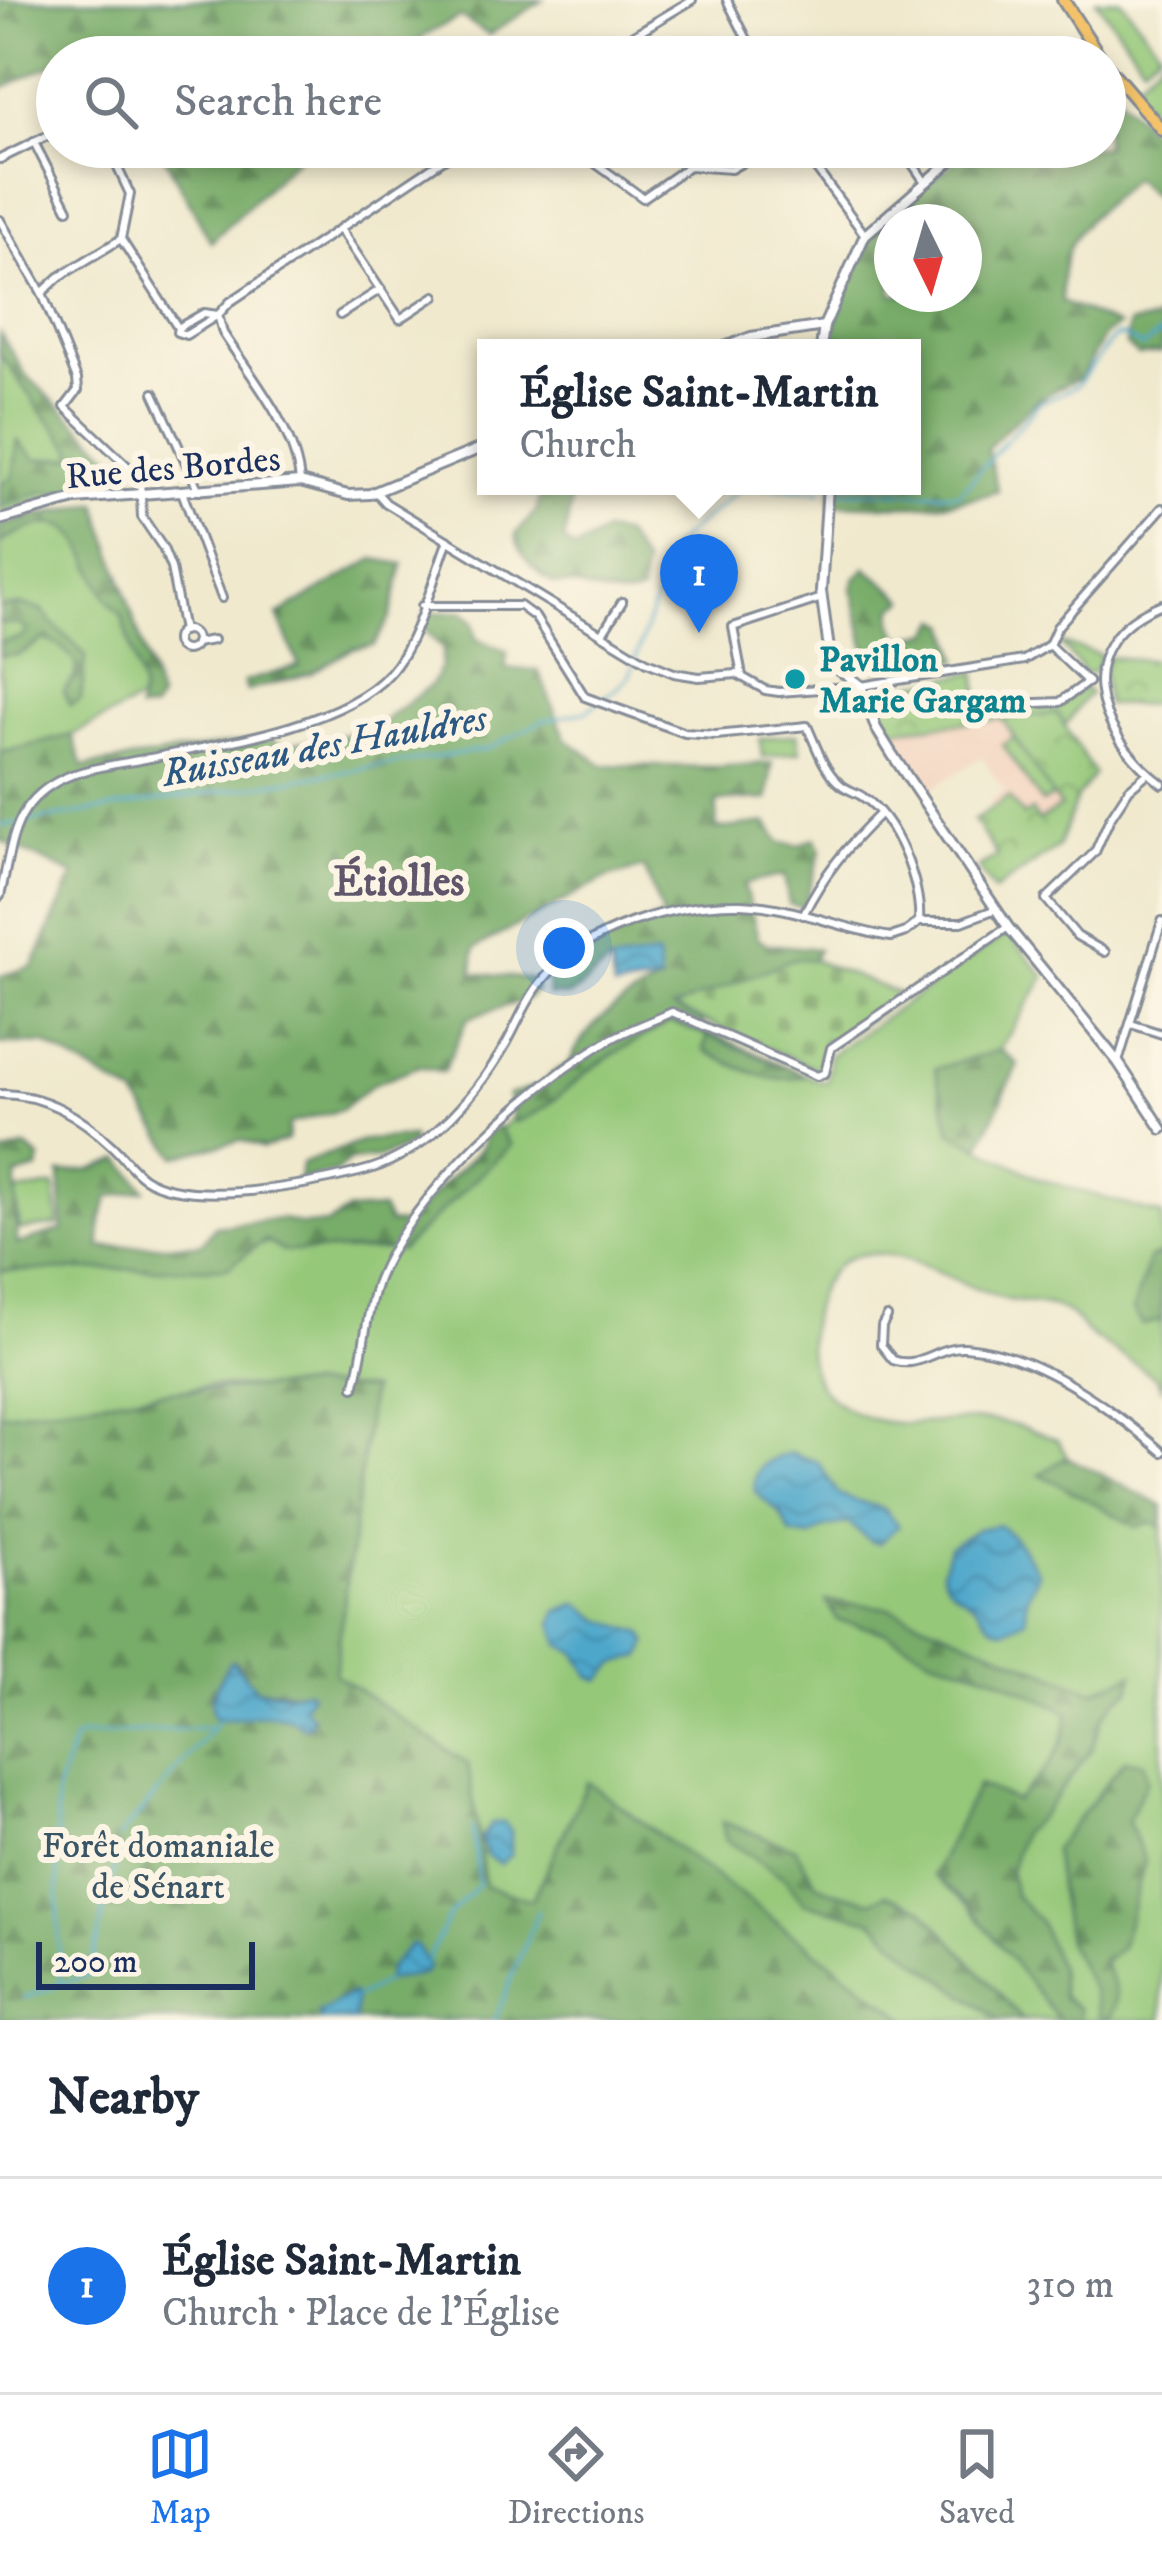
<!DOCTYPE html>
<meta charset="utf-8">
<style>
:root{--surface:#fff;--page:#f6f6f7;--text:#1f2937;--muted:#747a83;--line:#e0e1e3;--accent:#1a73e8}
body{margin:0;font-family:"IM FELL DW Pica",serif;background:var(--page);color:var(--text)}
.compass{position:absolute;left:874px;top:204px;width:108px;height:108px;border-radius:50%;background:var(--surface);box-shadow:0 6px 18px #0003;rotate:175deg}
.scale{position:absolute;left:36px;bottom:30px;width:219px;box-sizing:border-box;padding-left:12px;border:6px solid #1b2f5e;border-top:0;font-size:33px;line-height:42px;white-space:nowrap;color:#1b2f5e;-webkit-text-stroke:9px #fcf5e5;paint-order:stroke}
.you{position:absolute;left:564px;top:948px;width:42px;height:42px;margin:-30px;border:9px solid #fff;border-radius:50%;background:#1a73e8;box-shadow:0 0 0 18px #1a73e833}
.badge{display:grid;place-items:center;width:78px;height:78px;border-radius:50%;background:var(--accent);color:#fff;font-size:39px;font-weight:700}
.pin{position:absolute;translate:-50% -99px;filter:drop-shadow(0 3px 6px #0008)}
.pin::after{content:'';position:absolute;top:63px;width:42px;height:36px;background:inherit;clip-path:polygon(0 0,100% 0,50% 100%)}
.popup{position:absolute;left:477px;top:339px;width:444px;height:156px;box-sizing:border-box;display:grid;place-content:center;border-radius:0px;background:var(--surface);filter:drop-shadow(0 3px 9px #0005);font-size:39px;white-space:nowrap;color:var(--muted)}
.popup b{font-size:45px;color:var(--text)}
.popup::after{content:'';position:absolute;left:50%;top:100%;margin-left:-24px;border:24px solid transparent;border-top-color:var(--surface)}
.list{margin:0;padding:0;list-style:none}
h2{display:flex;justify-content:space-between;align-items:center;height:156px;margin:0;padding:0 48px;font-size:51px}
h2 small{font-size:39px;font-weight:400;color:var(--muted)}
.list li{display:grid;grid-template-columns:78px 1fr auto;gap:36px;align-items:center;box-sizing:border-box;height:216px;padding:0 48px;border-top:3px solid var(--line)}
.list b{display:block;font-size:45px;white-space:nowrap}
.list p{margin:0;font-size:39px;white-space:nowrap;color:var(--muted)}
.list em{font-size:39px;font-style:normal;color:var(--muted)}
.icon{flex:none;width:66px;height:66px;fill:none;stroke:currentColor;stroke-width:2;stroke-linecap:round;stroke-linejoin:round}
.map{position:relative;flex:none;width:1162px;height:2020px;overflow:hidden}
.search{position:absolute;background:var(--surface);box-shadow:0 6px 18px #0003;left:36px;right:36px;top:36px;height:132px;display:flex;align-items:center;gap:30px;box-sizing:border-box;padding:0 42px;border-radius:66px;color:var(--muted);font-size:45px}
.sheet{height:372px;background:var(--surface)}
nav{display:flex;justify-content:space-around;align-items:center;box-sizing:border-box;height:168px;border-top:3px solid var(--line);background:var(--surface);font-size:33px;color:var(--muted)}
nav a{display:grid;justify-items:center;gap:6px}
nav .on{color:var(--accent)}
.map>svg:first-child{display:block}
</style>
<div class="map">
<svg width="1162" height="2020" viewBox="0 0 1162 2020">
<defs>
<pattern id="forest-firs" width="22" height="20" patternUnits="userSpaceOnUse" patternTransform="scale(3)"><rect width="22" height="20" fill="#78ac69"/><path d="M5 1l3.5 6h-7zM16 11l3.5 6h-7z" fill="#628c5a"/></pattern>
<pattern id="cemetery-stones" width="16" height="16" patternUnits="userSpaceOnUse" patternTransform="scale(3)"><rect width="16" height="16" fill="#95c879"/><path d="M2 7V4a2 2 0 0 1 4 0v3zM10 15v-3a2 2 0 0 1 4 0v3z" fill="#79a366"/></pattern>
<pattern id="park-crowns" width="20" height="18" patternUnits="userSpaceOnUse" patternTransform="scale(3)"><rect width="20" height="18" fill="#95c879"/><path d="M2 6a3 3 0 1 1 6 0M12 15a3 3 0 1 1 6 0" fill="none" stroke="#79a366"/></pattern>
<pattern id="water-waves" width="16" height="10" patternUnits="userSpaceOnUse" patternTransform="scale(3)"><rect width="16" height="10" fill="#4da7cb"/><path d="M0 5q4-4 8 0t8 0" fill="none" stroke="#3f88a8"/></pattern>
</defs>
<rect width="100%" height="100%" fill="#fcf5e5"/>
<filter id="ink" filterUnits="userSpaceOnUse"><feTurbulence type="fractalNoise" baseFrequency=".00833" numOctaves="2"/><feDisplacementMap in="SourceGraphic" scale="24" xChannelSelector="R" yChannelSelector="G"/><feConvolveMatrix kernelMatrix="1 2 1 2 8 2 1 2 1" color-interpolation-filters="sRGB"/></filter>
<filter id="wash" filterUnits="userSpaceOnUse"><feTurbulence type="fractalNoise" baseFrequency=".004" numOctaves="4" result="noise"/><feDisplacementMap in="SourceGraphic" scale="48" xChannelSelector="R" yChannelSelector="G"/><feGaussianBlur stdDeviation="2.7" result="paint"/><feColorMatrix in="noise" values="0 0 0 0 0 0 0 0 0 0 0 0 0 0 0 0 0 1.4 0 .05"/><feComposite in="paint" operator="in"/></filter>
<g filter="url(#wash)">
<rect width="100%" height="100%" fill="#f0e9ce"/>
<polygon fill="#f3d4bf" points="1002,719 1060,807 1039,821 1023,817 1009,797 993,808 989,802 1004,791 982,757 926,792 887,730"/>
<g fill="#95c879" stroke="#587c6c" stroke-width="3">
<polygon points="1096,0 1121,0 1160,50 1143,64"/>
<polygon points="1162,57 1162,119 1130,88"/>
<polygon points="0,344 25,374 132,476 132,487 74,492 0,513"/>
<polygon points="97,503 149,696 72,735 0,753 0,527 29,516"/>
<polygon points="1060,643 1101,655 1096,671 1086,674"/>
<path d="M1084 688 1090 694C1076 705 1076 714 1065 725L1057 713 983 721 982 709 1061 704Z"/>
<polygon points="797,734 800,752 762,757 760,739"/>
<polygon points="1015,737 1053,796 1042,803 1003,745"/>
<path d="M1008 933 1045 977 1000 1049 1018 1064 987 1120 951 1132 1040 1179 1162 1215V1388L1156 1378C1134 1361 1108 1350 1087 1332 1080 1326 1076 1318 1068 1313 1050 1302 1026 1304 1005 1299 959 1288 907 1246 858 1255 813 1264 798 1344 817 1381 825 1395 845 1409 860 1415 903 1433 949 1416 995 1421 1016 1424 1037 1433 1057 1440L1070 1461 1162 1506V2020H908L588 1782 532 1900 485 1887 468 1765 332 1689 371 1391 209 1386 0 1414V1243L83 1258 411 1231 441 1187 536 1094 673 1016 822 1082 828 1081 830 1055Z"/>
<polygon points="54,1186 59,1225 20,1230 15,1192"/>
</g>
<g fill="url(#forest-firs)" stroke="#4a6e64" stroke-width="3" fill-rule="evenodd">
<polygon points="0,0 543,0 489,35 460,17 425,35 402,57 108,57 99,42 66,57 57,57 57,62 0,89"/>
<path d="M1105 82 1162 143V204L1133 178C1088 220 1058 235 1062 302L1118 326 1104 335 1080 379C1039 392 1016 419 987 449L998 491C943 510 888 505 831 504L832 486H912V348H826L844 296 872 236 891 212 974 147H1105ZM892 222H964V294H892Z"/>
<polygon points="159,147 308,147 211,242"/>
<polygon points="1162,312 1162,353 1138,355 1126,345 1129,324 1157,320"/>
<polygon points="0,333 25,374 127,470 132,483 38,493 0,507 0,485 13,476 18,441 36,459 72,457 74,450 40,410 0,354"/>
<path d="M542 486 573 491 564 541 575 550 604 532 624 535 644 565 641 593C611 605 584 582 554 584 536 572 518 556 516 534L537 510Z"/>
<path d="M97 503 159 699 153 710 138 711 142 689 122 615C79 582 96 483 0 543V526Z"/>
<polygon points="374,559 403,564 390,618 374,645 352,649 311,673 247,691 244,682 299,666 278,615"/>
<polygon points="866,568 906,600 894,608 893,622 900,638 930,633 939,620 949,625 959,660 879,671 876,653 866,650 852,588 855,578"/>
<path d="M21 605 42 610C54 630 73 638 86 657L81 699 70 705 63 691 75 677 76 662 60 646 44 639 19 655 0 656V642L22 638 27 629 18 624H0V607Z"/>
<path d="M464 612 473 621 476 639 507 652 505 669 538 670 566 739 603 765 717 767 772 763 768 799 717 801 716 829 767 823 780 843 799 845 815 838 821 851 804 908 789 904 784 875 744 884 758 938 767 944 818 949 813 960 795 959 675 1009 700 1020 709 1036 804 1075C773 1087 732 1065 704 1050L708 1036 670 1022C643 1038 611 1053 586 1073 563 1092 544 1113 514 1122L508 1095 540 1086 555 1071 569 1064C586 1022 620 1002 660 982L610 963 570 996 548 995V979L603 940 663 917 644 868 607 878 475 948 473 973 529 979 536 990 528 999 468 1018 443 1072 419 1066 373 1084 341 1110 289 1124 287 1140 264 1148 241 1140 176 1156 136 1097 45 1044H0V976L33 966 74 875 0 840V753L72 735 83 767 265 738 283 745 372 730 431 685 441 667 443 649 422 627 425 613Z"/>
<polygon points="1000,1050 1018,1064 980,1147 951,1132 935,1069"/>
<polygon points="497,1127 511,1145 401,1250 282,1251 265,1240 227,1268 0,1271 0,1155 26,1147 40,1158 38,1170 16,1176 17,1244 63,1230 60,1173 91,1170 121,1159 145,1190 109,1197 101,1220 100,1247 201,1244 215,1226 281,1219 302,1225 327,1224 348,1211 382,1209 389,1223 403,1224 482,1148 483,1136"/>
<polygon points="412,1137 411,1145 378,1158 349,1161 336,1172 299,1181 301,1164 365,1140"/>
<polygon points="1162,1255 1162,1320 1143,1325 1133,1311 1149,1258"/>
<path d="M313 1386 371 1390 335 1674 468 1764 485 1887 532 1900 588 1782 908 2020H0V1414L171 1391ZM235 1661 258 1690 279 1689 309 1697 303 1708 312 1716C292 1725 275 1711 254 1713 239 1715 230 1721 215 1718L212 1693Z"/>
<polygon points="1067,1457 1162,1506 1162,1528 1152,1523 1137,1527 1040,1474"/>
<path d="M826 1601 889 1608 1093 1691 1133 1674 1130 1690 1117 1699 1104 1716 1091 1750 1043 1814 1022 1833 1010 1870 1014 1894 1041 1924 1059 1968 1062 1996 1079 2009 1080 2020H1059L968 1905 933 1875 978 1785 1016 1801C1042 1775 1067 1750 1068 1712L990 1674 932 1657 885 1632 837 1620Z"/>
<path d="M1125 1760 1144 1762 1147 1780 1128 1821 1145 1861 1121 1947 1103 1963C1114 1983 1123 2000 1108 2020L1099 2019 1093 1991 1067 1941 1053 1850Z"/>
<polygon points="722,1822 795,1848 816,1883 832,1891 871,1901 886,1894 923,1909 1023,2020 999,2020 910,1955 872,1920 804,1903 786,1879 725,1839"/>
</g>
<polygon fill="url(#cemetery-stones)" stroke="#587c6c" stroke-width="3" points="795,958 813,960 898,993 899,998 834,1042 825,1039 822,1071 673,1008"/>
<g fill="url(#park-crowns)" stroke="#587c6c" stroke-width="3">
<polygon points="1108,657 1162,661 1162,714 1151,704 1107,705 1103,672"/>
<polygon points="976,672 983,721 887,730 876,696 880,690"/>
<polygon points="1057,713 1094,774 1077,798 1058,847 994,891 978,868 997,856 974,820 1009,797 1023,816 1032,811 1039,821 1060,807 1002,719"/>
</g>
<g fill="url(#water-waves)" stroke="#346b94" stroke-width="3">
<polygon points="657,956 660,982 614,989 610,963"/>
<path d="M791 1453 818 1462 839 1495 884 1509 898 1526 879 1543 871 1542 848 1523 824 1528 810 1537 791 1534 780 1513 755 1492C751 1466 768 1459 791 1453Z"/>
<path d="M998 1525C1018 1538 1026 1554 1038 1573L1027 1597 1026 1619 1004 1630C985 1625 987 1617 975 1605 961 1591 947 1594 942 1571L949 1547 978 1529Z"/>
<polygon points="578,1603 601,1620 643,1633 648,1643 642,1656 615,1664 601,1680 591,1677 577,1654 560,1645 553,1623 558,1611"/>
<path d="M231 1660 258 1690 291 1693 308 1690 311 1693 303 1707 312 1716 310 1725 301 1726C275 1703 244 1723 215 1718 205 1702 221 1676 231 1660Z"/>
<polygon points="492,1823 504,1823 511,1832 511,1854 500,1864 487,1856 481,1839"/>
<polygon points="410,1945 416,1946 429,1966 425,1973 386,1981 389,1968"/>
<path d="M352 1994 356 1998 354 2020H321L318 2013C333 2009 338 1999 352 1994Z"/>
</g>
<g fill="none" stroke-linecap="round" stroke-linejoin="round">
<g stroke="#4da7cb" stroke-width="3">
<polyline points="747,486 822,491"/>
<polyline points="832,491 959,494 1039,403 1077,386 1114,337 1123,336 1143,347 1162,332"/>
<polyline points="0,826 488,749 542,721 587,711 621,685 630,675 674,545 743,486"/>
<polyline points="119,1838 219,1720"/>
<polyline points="427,1961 449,1916 479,1884 472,1828"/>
<polyline points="60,1985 56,1793 74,1740 81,1736 213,1727"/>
<polyline points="24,1998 89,1974 117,1857"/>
<polyline points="356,1998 386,1981"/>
<polyline points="495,2020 538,1911"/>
</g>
</g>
</g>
<g filter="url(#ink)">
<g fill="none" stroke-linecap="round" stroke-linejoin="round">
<defs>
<g id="minor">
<polyline points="727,0 756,57"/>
<polyline points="597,57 692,0"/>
<polyline points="34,142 68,209"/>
<polyline points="108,147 130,194 121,239 178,328"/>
<polyline points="800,147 865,235"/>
<polyline points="901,147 925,182"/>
<polyline points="584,155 643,198 689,166 731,169 769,147"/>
<polyline points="0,159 57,131"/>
<polyline points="0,220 42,293 77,379 78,390 65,407 140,478 142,517 163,548 171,568 183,631"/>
<polyline points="340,229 400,319 435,296"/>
<polyline points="42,293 59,277 121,239"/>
<polygon points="204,313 218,315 186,335 177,332 178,328"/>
<polyline points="340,315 381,289"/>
<polyline points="154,393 199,491"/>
<path d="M300 482C296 429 251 377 223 333L218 315 230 302 462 147"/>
<polyline points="182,492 222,598"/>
<polyline points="377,493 386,503 647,662 674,673 699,677 737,674 765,690 779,692 861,686 1024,660 1049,645 1057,627 1162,508"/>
<path d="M1162 604C1066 643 1094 732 1162 784"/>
<circle cx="186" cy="640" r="10"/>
<polyline points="602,634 622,602"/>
<polyline points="195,643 213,640"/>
<polyline points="1049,645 1088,682"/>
<polyline points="742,676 733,627 822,598"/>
<polyline points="991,705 1060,702 1088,682"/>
<path d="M0 896C7 869 10 832 26 809 55 768 105 767 150 758 216 745 344 725 389 674 417 644 433 579 448 540"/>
<path d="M803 915C823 875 847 846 879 815"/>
<polyline points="919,922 962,922 996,909"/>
<polyline points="1105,952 1077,936 1046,899 1095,852 1110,818 1129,789 1148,773"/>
<polyline points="1131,1024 1162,1034"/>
<polyline points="1118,1062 1162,921"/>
<path d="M0 1094C45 1094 80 1116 112 1146 123 1156 132 1170 144 1178 190 1208 308 1185 359 1172 424 1157 474 1099 506 1044 518 1023 526 1000 542 981 585 928 674 903 740 904 792 905 840 929 891 937L906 932 919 922C922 884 896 818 863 797 856 792 846 790 839 783 823 769 816 745 807 726L716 735 685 733 585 697 535 617 520 606H422"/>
<path d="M887 1317 882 1326 881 1345 893 1360C918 1370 938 1345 965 1347 1035 1352 1111 1408 1162 1452"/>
<path d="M354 1387C365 1352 365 1314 378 1279 412 1194 533 1081 613 1038 632 1028 653 1021 672 1012L817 1076 825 1073 831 1048 1008 927"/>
</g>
<g id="tertiary">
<polyline points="1076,57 1091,45"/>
<polyline points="722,348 751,337 824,326"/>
<polyline points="821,348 824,326 865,235 967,147"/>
<polyline points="828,486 821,591 831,664 861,686 876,728 892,754 1008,927 1118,1062 1162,1129"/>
<polyline points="0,520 75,499 300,482 348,495 370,494 486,446"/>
</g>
<g id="primary">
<polyline points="1063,0 1100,57"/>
<polyline points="1105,64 1162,130"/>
</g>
</defs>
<use href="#minor" stroke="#868c96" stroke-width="12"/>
<use href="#tertiary" stroke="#868c96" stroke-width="14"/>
<use href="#primary" stroke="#868c96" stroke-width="16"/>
<use href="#minor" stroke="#fff" stroke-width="6"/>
<use href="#tertiary" stroke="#fff" stroke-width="8"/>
<use href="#primary" stroke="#f3c26a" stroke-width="10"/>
</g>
</g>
<circle fill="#0f9aa8" stroke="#fcf5e5" stroke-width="4.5" cx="795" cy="679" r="12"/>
<g text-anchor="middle" stroke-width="12" stroke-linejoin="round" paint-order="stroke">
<g font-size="36" fill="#1b2f5e" stroke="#fcf5e5">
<text transform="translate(173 466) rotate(-5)" y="13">Rue des Bordes</text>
</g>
<g font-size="36" font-weight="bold" fill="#0d838f" stroke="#fcf5e5" text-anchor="start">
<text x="819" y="671">Pavillon<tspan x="819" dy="41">Marie Gargam</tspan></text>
</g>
<g font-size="36" fill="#3a5565" stroke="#fcf5e5">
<text x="158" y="1857">Forêt domaniale<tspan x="158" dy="41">de Sénart</tspan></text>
</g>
<g font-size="39" font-style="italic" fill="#2c5984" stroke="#fcf5e5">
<text transform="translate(324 744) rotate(-10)" y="14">Ruisseau des Hauldres</text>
</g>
<g font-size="42" font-weight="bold" fill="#5f566c" stroke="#fcf5e5">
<text x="399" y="895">Étiolles</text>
</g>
</g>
</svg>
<svg class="compass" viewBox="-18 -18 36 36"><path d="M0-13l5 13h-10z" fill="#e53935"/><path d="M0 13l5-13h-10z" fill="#747a83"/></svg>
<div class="scale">200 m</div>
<div class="you"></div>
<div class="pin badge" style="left:699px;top:633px">1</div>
<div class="popup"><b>Église Saint-Martin</b>Church</div>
<div class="search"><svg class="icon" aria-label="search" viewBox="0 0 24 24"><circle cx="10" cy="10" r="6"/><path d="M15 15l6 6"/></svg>Search here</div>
</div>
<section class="sheet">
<h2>Nearby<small></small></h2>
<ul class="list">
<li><span class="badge">1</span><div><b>Église Saint-Martin</b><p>Church · Place de l'Église</p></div><em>310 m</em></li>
</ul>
</section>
<nav>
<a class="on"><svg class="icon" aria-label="map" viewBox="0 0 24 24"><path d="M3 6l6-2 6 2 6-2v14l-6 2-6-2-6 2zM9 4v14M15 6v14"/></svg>Map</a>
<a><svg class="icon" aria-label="directions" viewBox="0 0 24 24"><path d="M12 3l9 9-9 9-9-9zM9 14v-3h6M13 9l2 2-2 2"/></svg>Directions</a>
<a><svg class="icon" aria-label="saved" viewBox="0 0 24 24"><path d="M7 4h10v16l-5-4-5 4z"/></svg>Saved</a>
</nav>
